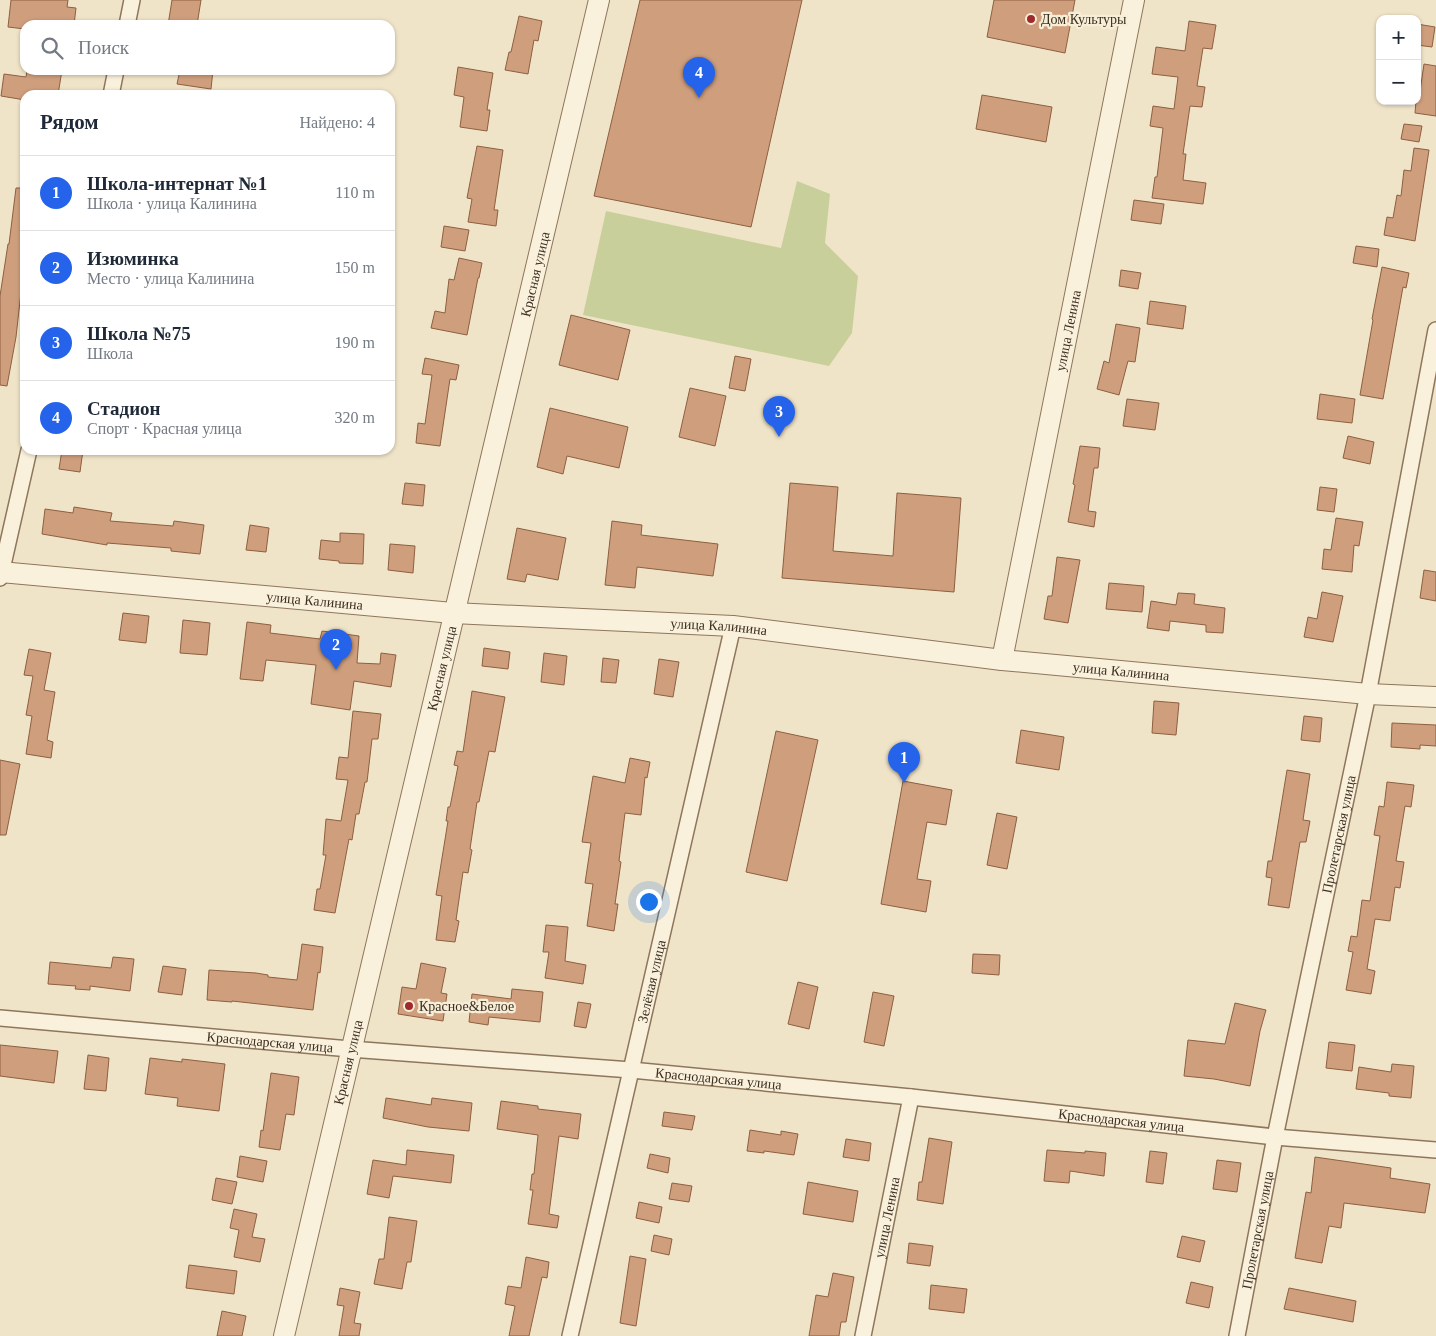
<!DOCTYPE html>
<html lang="ru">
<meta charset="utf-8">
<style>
:root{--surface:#fff;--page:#f2f2f3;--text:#1f2937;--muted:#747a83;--line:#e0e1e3;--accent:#2563eb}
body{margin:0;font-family:Georgia,serif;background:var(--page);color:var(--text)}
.controls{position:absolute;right:15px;top:15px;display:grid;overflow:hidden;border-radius:10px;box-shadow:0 1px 4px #0004}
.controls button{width:45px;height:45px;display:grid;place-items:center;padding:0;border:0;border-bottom:1px solid var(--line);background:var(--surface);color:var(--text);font:25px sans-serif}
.you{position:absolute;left:648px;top:901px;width:18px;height:18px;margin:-12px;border:4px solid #fff;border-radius:50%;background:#1a73e8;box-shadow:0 0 0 8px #1a73e833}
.badge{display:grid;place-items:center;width:32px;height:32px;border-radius:50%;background:var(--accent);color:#fff;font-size:16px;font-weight:700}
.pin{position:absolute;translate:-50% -41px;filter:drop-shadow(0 1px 2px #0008)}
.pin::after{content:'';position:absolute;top:26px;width:18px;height:15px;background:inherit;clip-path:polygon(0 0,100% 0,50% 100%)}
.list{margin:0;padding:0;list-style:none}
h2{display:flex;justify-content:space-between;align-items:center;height:65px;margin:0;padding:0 20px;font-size:21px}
h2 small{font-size:16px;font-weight:400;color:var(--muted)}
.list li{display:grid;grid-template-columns:32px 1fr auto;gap:15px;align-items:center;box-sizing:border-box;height:75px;padding:0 20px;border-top:1px solid var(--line)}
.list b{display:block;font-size:19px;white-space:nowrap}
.list p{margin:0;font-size:16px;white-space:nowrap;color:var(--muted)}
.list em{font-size:16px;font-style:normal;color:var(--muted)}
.icon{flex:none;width:28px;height:28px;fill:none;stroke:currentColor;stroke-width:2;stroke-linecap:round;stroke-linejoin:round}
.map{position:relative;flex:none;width:1436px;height:1336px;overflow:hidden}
.search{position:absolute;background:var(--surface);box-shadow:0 1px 4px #0004;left:20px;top:20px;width:375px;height:55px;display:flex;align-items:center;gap:12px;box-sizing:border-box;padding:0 18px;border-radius:15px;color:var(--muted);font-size:19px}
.panel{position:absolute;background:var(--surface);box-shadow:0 1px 4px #0004;left:20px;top:90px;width:375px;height:365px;border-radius:15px}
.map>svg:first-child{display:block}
</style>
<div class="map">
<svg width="1436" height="1336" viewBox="0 0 1436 1336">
<rect width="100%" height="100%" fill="#f0e4c8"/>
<polygon fill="#c9cf9b" points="797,181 830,194 825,243 858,276 852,333 829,366 583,315 606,211 781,248"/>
<g fill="#cf9f7d" stroke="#8d5f41">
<polygon points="11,0 68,0 67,7 76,8 74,25 25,25 25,29 8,27"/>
<polygon points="172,0 201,0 197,25 168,25"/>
<polygon points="640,0 802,0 751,227 594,196"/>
<polygon points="994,0 1075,0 1065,53 987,37"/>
<polygon points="519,16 542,21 538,41 534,40 528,74 505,70 509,52 511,52"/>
<polygon points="1189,21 1216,25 1212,49 1203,48 1197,86 1205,87 1202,107 1190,106 1183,154 1186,154 1183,180 1206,183 1203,204 1152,198 1155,177 1157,177 1163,128 1150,126 1153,106 1174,109 1178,77 1152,74 1156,47 1185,51"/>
<polygon points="1417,24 1435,27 1432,47 1417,45"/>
<polygon points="1424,64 1436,66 1436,116 1415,113 1416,101 1419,98"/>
<polygon points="458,67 493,73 487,110 490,110 487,131 460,127 464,97 454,95"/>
<polygon points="27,70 62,70 58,95 25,95 25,100 1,96 4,74 26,77"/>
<polygon points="180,70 213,70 211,89 177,84"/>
<polygon points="982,95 1052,107 1046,142 976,129"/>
<polygon points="1404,124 1422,126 1419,142 1401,139"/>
<polygon points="477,146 503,150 494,210 498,210 496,226 468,222 472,199 467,198"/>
<polygon points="1414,148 1429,150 1415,241 1384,235 1387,217 1393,218 1397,195 1401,196 1404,170 1411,171"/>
<polygon points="16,188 25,188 25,293 21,292 16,337 7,386 0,385 0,296 8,244 9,244"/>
<polygon points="1134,200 1164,204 1161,224 1131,220"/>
<polygon points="444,226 469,230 465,251 441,247"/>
<polygon points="1356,246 1379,249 1377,267 1353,263"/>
<polygon points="459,258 482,263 479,278 478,278 467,335 431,328 435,311 445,313 449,279 454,280"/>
<polygon points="1382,267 1409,273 1406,288 1403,287 1383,399 1360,395 1373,320 1372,319"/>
<polygon points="1121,270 1141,273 1138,289 1119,286"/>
<polygon points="1150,301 1186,306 1183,329 1147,324"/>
<polygon points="571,315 630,330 618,380 559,365"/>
<polygon points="1116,324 1140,328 1135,362 1128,361 1119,395 1097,389 1104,361 1109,363"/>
<polygon points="735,356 751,359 745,391 729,388"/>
<polygon points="425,358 459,365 456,380 450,379 440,446 416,443 418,423 425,424 432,375 422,374"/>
<polygon points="690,388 726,396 715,446 679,437"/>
<polygon points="1320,394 1355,399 1352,423 1317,419"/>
<polygon points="1127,399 1159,403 1155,430 1123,426"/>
<polygon points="550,408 628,427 619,468 567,456 563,474 537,467"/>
<polygon points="1348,436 1374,442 1370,464 1343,458"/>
<polygon points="1080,446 1100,448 1098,468 1094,468 1088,511 1096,512 1094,527 1068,522 1075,485 1073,484"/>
<polygon points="62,450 83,450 80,472 59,469"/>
<polygon points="405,483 425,485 423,506 402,504"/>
<polygon points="790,483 838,487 833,551 893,556 897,493 961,498 954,592 782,578"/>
<polygon points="1320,487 1337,489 1334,512 1317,510"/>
<polygon points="74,507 112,513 110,521 173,526 174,521 204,525 200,554 171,551 171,548 107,543 107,545 42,534 45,509 73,513"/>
<polygon points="1336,518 1363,522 1359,546 1354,545 1352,572 1322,569 1324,549 1331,550"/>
<polygon points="612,521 642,525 641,535 718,544 713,576 637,567 635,588 605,585"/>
<polygon points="250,525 269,528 266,552 246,550"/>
<polygon points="517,528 566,538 558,580 527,574 525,582 507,579"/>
<polygon points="340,533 364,534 363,564 339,563 339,561 319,559 321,540 340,542"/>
<polygon points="390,544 415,546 413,573 388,570"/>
<polygon points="1057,557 1080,560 1068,623 1044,619 1048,596 1052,596"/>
<polygon points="1424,570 1436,572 1436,601 1420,598"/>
<polygon points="1109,583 1144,586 1142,612 1106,609"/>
<polygon points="1322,592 1343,596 1333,642 1304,637 1308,617 1317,619"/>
<polygon points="1178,593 1195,594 1194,604 1225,608 1223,633 1206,632 1206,625 1170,621 1169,631 1147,628 1151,601 1176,605"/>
<polygon points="123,613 149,616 146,643 119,640"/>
<polygon points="183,620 210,623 207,655 180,653"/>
<polygon points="247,622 271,625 270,633 320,639 322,631 359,636 357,663 380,664 381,653 396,655 391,687 354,681 350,710 311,704 316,665 266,660 263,681 240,679"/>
<polygon points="484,648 510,652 508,669 482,666"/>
<polygon points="29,649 51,653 44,690 55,692 47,740 53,742 51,758 26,754 32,716 26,715 33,676 24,675"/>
<polygon points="544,653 567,656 564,685 541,682"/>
<polygon points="603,658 619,660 616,683 601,682"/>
<polygon points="659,659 679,662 673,697 654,694"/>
<polygon points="472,691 505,697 495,752 489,751 479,802 477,802 470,849 472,850 468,873 463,872 456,920 459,921 455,942 436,940 442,896 436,895 448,821 446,821 448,807 450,807 458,766 454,765 457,751 463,752"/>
<polygon points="1154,701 1179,703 1176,735 1152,733"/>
<polygon points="353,711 381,714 378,739 372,739 367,782 365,782 359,814 356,814 352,840 349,839 335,913 314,910 317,889 320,889 326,855 323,855 326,819 341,821 348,780 336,779 339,757 348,758"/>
<polygon points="1304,716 1322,718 1320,742 1301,740"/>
<polygon points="1392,723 1436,725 1436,746 1420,745 1420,749 1391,747"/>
<polygon points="1021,730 1064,737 1059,770 1016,763"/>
<polygon points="776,731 818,740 787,881 746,872"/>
<polygon points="630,758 650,762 647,778 645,777 641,815 625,813 619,861 621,862 615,904 618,904 614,931 587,926 593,884 585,883 591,843 582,842 593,776 625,783"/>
<polygon points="0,760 20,764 6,835 0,835"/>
<polygon points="1287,770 1310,774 1303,820 1310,821 1306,842 1300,842 1289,908 1268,905 1272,878 1266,877 1268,861 1272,861"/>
<polygon points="903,781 952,790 946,825 927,822 917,879 931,881 926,912 881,904"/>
<polygon points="1387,782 1414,785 1411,807 1405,806 1396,861 1404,862 1400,888 1395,887 1390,921 1375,919 1367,969 1375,971 1371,994 1346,990 1353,952 1348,951 1351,936 1357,937 1362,900 1370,901 1380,836 1374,835 1379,806 1384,807"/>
<polygon points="997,813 1017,817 1007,869 987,865"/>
<polygon points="546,925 568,927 565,961 586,965 583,984 545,978 549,952 543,952"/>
<polygon points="302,944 323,947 320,973 318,972 313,1010 232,1001 232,1002 207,1000 209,970 256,973 268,975 268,977 297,980"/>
<polygon points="973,954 1000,955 999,975 972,973"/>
<polygon points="113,957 134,959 130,991 90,986 90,990 75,989 76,986 48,984 50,962 111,968"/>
<polygon points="421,963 446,968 441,993 447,994 443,1021 398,1014 402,987 416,989"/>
<polygon points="163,966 186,969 182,995 158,992"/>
<polygon points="798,982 818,987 809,1029 788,1024"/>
<polygon points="512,989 543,992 540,1022 489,1017 488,1025 469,1022 472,994 511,999"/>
<polygon points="873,992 894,996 884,1046 864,1042"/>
<polygon points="578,1002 591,1004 586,1028 574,1026"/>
<polygon points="1235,1003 1266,1010 1260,1031 1250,1086 1214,1079 1184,1076 1188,1040 1225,1044"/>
<polygon points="1329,1042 1355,1045 1352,1071 1326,1068"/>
<polygon points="0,1045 58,1051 54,1083 0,1076"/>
<polygon points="88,1055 109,1058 106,1091 84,1089"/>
<polygon points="150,1058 182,1062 182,1059 225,1064 219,1111 177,1106 178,1098 145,1094"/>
<polygon points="1392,1064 1414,1066 1411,1098 1389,1096 1389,1093 1356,1089 1359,1067 1391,1072"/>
<polygon points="271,1073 299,1077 294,1115 286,1114 280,1150 259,1147 261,1130 263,1131"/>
<polygon points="386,1098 431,1105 432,1098 472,1103 469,1131 428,1127 383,1118"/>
<polygon points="501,1101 538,1106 538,1109 581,1114 578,1139 559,1136 549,1214 559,1216 557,1228 528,1224 533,1190 530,1190 532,1174 534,1174 538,1135 497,1129"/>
<polygon points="664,1112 695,1116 692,1130 662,1126"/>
<polygon points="750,1130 781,1135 781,1131 798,1134 794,1155 764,1151 764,1153 747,1151"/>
<polygon points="929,1138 952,1142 943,1204 917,1200 919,1182 922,1182"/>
<polygon points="846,1139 871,1143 869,1161 843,1157"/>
<polygon points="407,1150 454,1155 451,1183 393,1176 389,1198 367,1194 373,1160 406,1165"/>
<polygon points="1047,1150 1085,1153 1085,1151 1106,1153 1104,1176 1070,1171 1069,1183 1044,1181"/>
<polygon points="1150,1151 1167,1153 1163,1184 1146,1182"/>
<polygon points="650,1154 670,1158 668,1173 647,1168"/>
<polygon points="240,1156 267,1161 263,1182 237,1177"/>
<polygon points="1315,1157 1391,1168 1390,1178 1430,1184 1425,1213 1344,1203 1341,1228 1329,1226 1322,1263 1295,1258 1306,1192 1311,1193"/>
<polygon points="1217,1160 1241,1163 1237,1192 1213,1189"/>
<polygon points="216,1178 237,1182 232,1204 212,1200"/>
<polygon points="808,1182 858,1191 853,1222 803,1214"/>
<polygon points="672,1183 692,1186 689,1202 669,1199"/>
<polygon points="639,1202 662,1207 659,1223 636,1218"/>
<polygon points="234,1209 257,1214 252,1237 265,1239 260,1262 234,1257 239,1230 230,1228"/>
<polygon points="389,1217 417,1221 411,1262 407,1262 402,1289 374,1284 379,1259 384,1259"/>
<polygon points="654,1235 672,1239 669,1255 651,1251"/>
<polygon points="1182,1236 1205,1241 1200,1262 1177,1257"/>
<polygon points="909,1243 933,1246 930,1266 907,1263"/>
<polygon points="630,1256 646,1259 636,1326 620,1323"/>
<polygon points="526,1257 549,1262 547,1278 542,1277 529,1336 509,1336 515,1306 505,1304 508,1286 521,1288"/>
<polygon points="189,1265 237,1271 234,1294 186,1288"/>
<polygon points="833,1273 854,1277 846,1322 841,1322 839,1336 809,1336 816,1295 828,1297"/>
<polygon points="1191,1282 1213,1287 1209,1308 1186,1303"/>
<polygon points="931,1285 967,1289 964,1313 929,1309"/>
<polygon points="340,1288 360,1292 354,1323 361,1324 359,1336 339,1336 344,1306 337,1305"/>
<polygon points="1289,1288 1356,1301 1353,1322 1284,1309"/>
<polygon points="222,1311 246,1316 242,1336 217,1336"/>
</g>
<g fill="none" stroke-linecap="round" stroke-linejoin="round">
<defs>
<g id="minor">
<polyline points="127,25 132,0"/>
<polyline points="111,95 116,70"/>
<polyline points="0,578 29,450"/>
<path id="s1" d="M0 1018 350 1049 631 1070 911 1097 1275 1137 1436 1150"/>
<path id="s2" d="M570 1336 733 626"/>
<path id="s3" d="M863 1336 911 1097"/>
<path id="s4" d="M1237 1336 1275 1137 1368 694 1436 330"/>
</g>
<g id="tertiary">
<path id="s5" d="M0 572 453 613 733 626 1002 660 1368 694 1436 697"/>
<path id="s6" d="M1002 660 1134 0"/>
<path id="s7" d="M284 1336C387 890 496 446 599 0"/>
</g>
</defs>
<use href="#minor" stroke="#8d765c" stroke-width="18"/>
<use href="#tertiary" stroke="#8d765c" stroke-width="22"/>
<use href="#minor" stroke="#faf1dc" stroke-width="15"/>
<use href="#tertiary" stroke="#faf1dc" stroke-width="20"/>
</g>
<g fill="#9e2a2b" stroke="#f7eed8" stroke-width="2">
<circle cx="1031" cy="19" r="5"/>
<circle cx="409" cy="1006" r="5"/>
</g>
<g text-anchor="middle" stroke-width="4.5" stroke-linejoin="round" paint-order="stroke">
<g font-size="14" fill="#3d2e20" stroke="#f7eed8" text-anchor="start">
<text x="1041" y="24">Дом Культуры</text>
<text x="419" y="1011">Красное&amp;Белое</text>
</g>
<g font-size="14" fill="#3d2e20" stroke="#f7eed8">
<text dy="5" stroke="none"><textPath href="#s7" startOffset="1091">Красная улица</textPath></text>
<text dy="5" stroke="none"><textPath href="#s6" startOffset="336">улица Ленина</textPath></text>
<text dy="5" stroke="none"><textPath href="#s5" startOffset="316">улица Калинина</textPath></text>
<text dy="5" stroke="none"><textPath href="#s5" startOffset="721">улица Калинина</textPath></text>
<text dy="5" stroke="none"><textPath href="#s7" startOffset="686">Красная улица</textPath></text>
<text dy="5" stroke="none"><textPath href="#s5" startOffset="1126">улица Калинина</textPath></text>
<text dy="5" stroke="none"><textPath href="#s4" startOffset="512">Пролетарская улица</textPath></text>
<text dy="5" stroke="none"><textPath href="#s2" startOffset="364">Зелёная улица</textPath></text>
<text dy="5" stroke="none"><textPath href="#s1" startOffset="271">Краснодарская улица</textPath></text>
<text dy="5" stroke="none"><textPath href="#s7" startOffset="281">Красная улица</textPath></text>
<text dy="5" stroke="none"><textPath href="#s1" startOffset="721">Краснодарская улица</textPath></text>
<text dy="5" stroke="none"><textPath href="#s1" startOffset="1126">Краснодарская улица</textPath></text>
<text dy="5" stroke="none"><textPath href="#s3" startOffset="121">улица Ленина</textPath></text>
<text dy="5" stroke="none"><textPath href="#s4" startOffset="108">Пролетарская улица</textPath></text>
</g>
</g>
</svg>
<div class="controls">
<button>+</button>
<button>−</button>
</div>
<div class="you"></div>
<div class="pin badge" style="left:904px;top:783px">1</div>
<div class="pin badge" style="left:336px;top:670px">2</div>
<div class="pin badge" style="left:779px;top:437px">3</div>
<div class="pin badge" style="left:699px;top:98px">4</div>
<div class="search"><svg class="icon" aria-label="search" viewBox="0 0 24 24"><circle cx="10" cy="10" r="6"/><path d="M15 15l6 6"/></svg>Поиск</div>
<section class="panel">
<h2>Рядом<small>Найдено: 4</small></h2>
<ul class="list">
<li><span class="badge">1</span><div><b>Школа-интернат №1</b><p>Школа · улица Калинина</p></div><em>110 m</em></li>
<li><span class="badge">2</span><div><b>Изюминка</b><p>Место · улица Калинина</p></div><em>150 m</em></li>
<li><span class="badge">3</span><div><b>Школа №75</b><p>Школа</p></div><em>190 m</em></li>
<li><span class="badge">4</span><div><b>Стадион</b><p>Спорт · Красная улица</p></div><em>320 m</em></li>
</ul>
</section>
</div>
